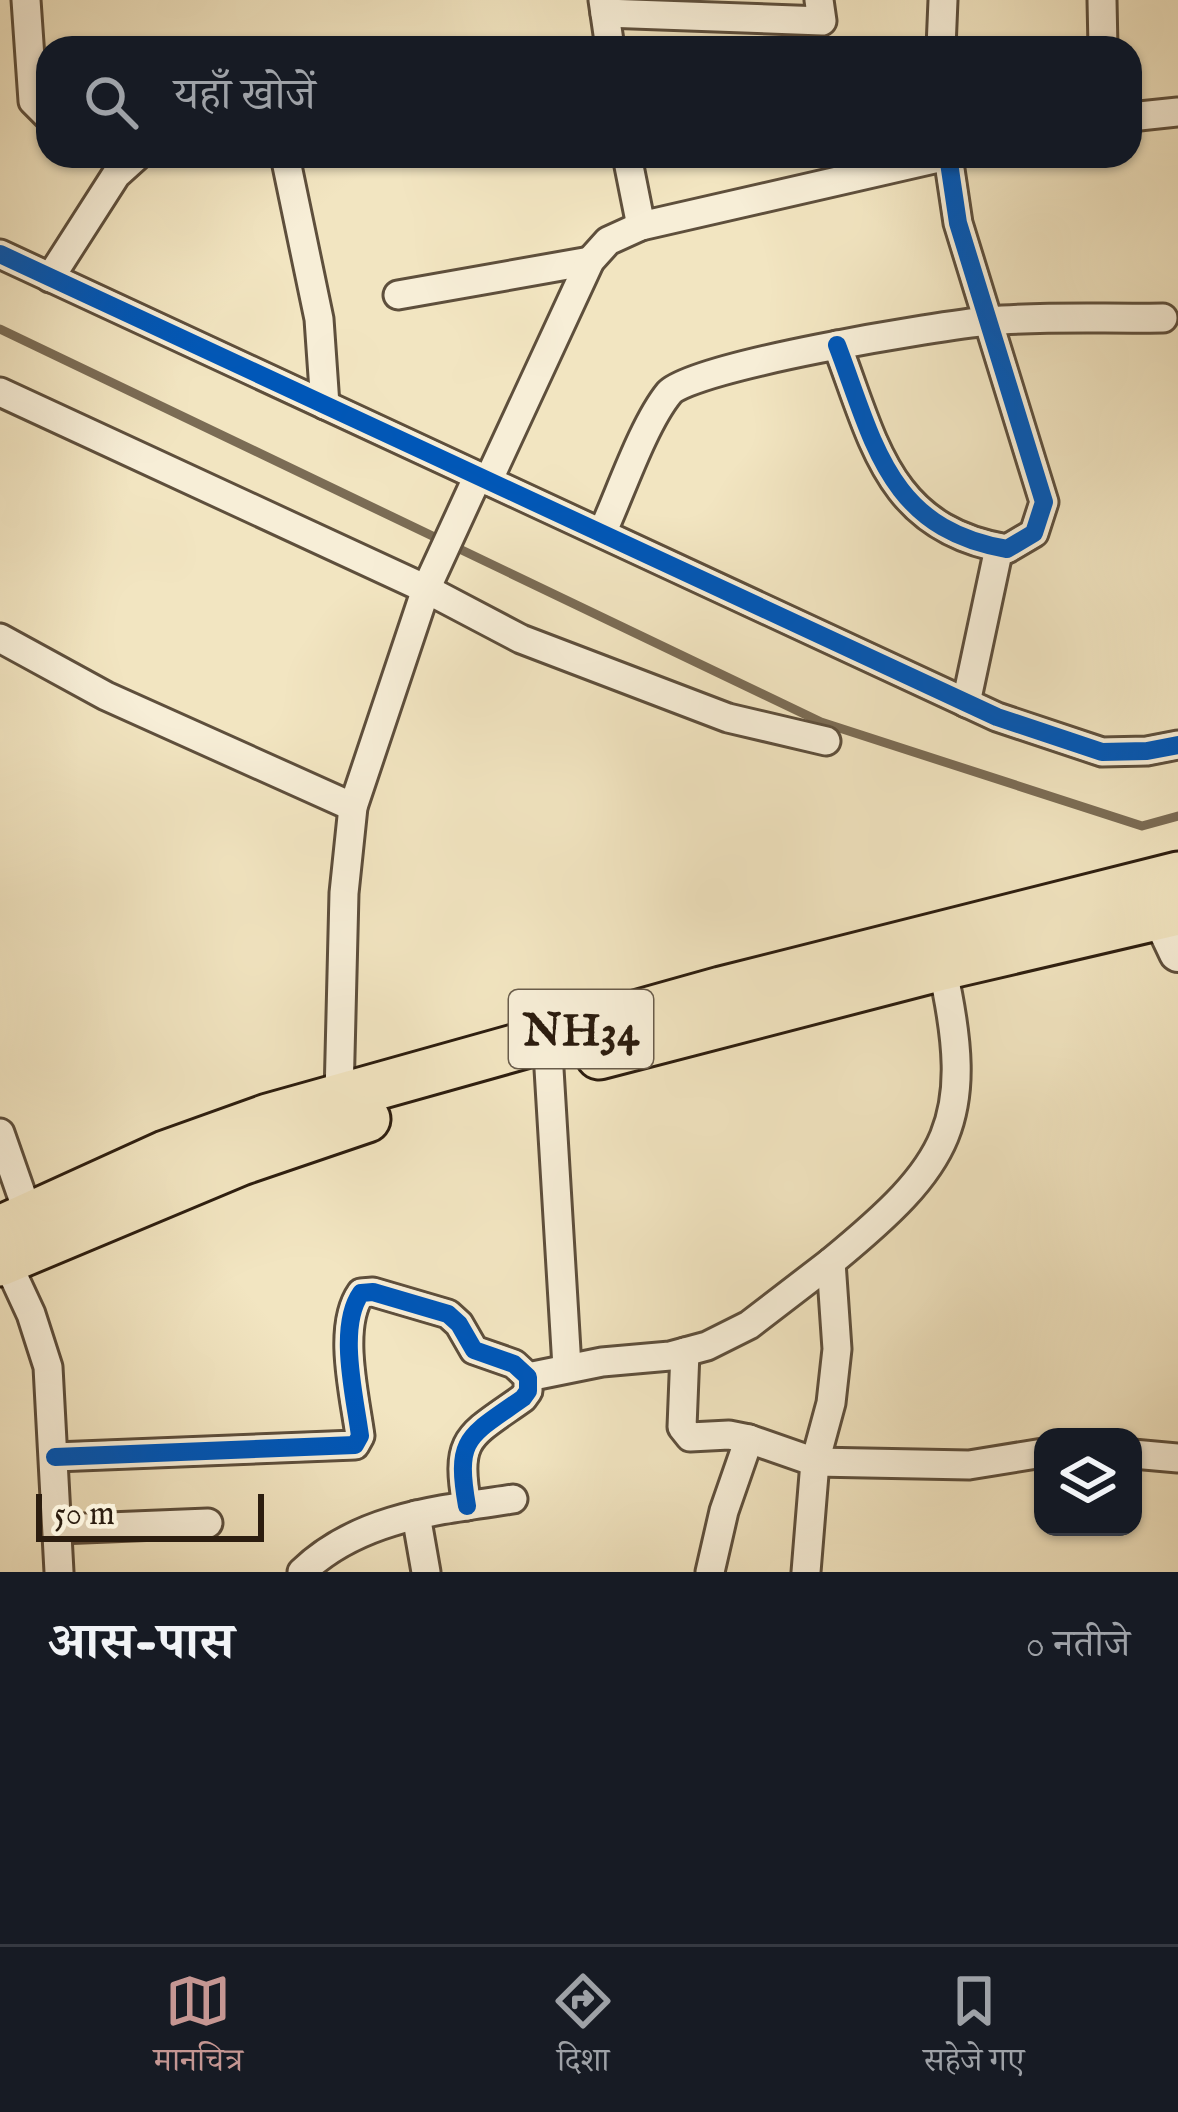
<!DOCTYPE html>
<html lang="hi">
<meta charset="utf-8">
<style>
:root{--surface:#171b24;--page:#20242c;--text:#f1f3f6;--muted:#9ea1a6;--line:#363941;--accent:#c59692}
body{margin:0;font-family:"IM FELL English","Noto Serif Devanagari",serif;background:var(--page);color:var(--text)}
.controls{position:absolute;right:36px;bottom:36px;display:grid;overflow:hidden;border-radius:24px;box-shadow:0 3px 9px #0004}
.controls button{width:108px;height:108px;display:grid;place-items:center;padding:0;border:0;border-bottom:3px solid var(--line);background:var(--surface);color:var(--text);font:60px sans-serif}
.scale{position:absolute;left:36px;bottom:30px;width:228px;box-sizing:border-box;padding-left:12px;border:6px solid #2c1d0f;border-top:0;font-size:33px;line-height:42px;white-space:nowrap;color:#2c1d0f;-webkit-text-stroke:9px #f7eed7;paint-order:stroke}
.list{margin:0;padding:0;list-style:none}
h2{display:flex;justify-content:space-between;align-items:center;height:156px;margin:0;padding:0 48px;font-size:51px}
h2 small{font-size:39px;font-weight:400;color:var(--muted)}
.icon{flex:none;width:66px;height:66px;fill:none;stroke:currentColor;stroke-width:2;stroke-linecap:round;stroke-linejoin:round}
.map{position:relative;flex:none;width:1178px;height:1572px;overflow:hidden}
.search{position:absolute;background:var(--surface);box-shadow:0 3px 9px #0004;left:36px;right:36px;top:36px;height:132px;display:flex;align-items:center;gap:30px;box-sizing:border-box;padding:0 42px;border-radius:36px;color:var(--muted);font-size:45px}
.sheet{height:372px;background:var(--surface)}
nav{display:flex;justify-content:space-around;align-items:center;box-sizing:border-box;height:168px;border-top:3px solid var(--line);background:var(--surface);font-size:33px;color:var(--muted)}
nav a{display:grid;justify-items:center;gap:6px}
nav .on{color:var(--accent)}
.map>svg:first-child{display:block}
</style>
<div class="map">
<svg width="1178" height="1572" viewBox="0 0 1178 1572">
<rect width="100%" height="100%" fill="#f2e5c1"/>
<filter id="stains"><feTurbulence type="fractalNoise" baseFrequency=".00167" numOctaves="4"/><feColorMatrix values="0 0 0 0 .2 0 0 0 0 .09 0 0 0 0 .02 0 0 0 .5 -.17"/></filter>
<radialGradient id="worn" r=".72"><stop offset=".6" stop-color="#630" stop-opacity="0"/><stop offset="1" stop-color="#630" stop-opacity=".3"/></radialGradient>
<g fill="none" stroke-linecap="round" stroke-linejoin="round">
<polyline stroke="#7b6c55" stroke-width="9" points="0,329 821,722 1142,826 1178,816"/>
<defs>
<g id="minor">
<polyline points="26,0 33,101 48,116"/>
<polyline points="603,0 610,48"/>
<polyline points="1102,0 1103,48"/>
<polyline points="605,13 822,21 819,0"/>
<polyline points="941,48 943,0"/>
<polyline points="1130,117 1178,112"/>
<polyline points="285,156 319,319 325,405"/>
<polyline points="627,156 641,226"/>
<polyline points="0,254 997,717 1102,752 1147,751 1178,745"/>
<polyline points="50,278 116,175 137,156"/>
<polyline points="398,295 590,261"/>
<path d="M837 345C874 442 888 529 1007 549L1034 533 1044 502 958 223 948 156"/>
<polyline points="0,392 426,589 521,639 728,718 826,741"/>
<polyline points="488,481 590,261 608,241 641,226 947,156"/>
<path d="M602 533C620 494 643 425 669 393 692 366 942 325 989 321 1046 316 1105 319 1163 318"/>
<polyline points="0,638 106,696 353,807"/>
<polyline points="966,703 999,548"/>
<polyline points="549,1069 567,1367"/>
<polyline points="342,1108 339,1096 344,893 353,807 426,589 478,476"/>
<polyline points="0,1133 29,1216"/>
<polyline points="6,1260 31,1314 48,1367 59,1572"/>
<polyline points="685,1352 682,1427 690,1437 729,1435 749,1439 815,1462 969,1465 1043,1453"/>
<polyline points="528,1377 602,1362 670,1356 707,1346 749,1325 831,1262"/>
<polyline points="1133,1454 1178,1458"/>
<path d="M55 1457 355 1445 360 1436C355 1397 337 1327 361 1293L373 1292 448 1314 459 1324 474 1350 514 1364 528 1377V1391L523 1398C468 1437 455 1437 467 1506"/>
<polyline points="416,1515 426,1572"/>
<polyline points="59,1529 208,1523"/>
<path d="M302 1572C359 1517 439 1510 513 1499"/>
<polyline points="710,1572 724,1511 749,1439"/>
<path d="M806 1572 815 1462 831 1403 837 1349 831 1262C950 1164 977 1123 942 967"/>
</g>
<polyline id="tertiary" points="1151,896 1178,953"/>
<g id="trunk">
<polyline points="599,1056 942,967 1178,912"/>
<polyline points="0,1229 165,1154 268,1117 721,990 1178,875"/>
<polyline points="0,1263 241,1162 367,1119"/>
</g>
</defs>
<use href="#minor" stroke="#5e4f3c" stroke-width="33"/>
<use href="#tertiary" stroke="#5e4f3c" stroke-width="42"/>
<use href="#trunk" stroke="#2c1d0f" stroke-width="51"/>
<use href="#minor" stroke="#f7eed7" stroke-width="27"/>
<use href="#tertiary" stroke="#f7eed7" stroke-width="36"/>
<use href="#trunk" stroke="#f2e5c1" stroke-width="45"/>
<defs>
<g id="cycleway">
<polyline points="0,254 997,717 1102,752 1147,751 1178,745"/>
<path d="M837 345C874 442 888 529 1007 549L1034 533 1044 502 958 223 948 156"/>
<path d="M55 1457 355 1445 360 1436C355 1397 337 1327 361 1293L373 1292 448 1314 459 1324 474 1350 514 1364 528 1377V1391L523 1398C468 1437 455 1437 467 1506"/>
</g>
</defs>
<use href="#cycleway" stroke="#f7eed7" stroke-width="26"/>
<use href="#cycleway" stroke="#0057b8" stroke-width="18"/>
</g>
<g text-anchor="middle" stroke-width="9" stroke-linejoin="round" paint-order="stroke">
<rect fill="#f7eed7" stroke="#695c4b" stroke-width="3" x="509" y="990" width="144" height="78" rx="9"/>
<g font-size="45" font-weight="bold" fill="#2c1d0f">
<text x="581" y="1045">NH34</text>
</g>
</g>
<rect width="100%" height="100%" filter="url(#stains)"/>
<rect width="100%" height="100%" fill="url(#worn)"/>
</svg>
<div class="controls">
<button><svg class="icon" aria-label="layers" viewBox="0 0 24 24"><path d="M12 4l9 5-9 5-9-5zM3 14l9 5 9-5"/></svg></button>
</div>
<div class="scale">50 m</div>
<div class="search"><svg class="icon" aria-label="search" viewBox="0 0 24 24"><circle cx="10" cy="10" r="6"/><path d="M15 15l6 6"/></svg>यहाँ खोजें</div>
</div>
<section class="sheet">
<h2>आस-पास<small>0 नतीजे</small></h2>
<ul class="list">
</ul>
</section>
<nav>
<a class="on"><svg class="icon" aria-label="map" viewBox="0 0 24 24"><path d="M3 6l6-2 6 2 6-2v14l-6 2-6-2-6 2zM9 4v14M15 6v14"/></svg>मानचित्र</a>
<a><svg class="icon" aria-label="directions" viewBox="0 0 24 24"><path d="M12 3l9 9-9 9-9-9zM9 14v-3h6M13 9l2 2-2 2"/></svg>दिशा</a>
<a><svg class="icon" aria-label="saved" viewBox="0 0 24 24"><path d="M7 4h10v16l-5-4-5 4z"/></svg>सहेजे गए</a>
</nav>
